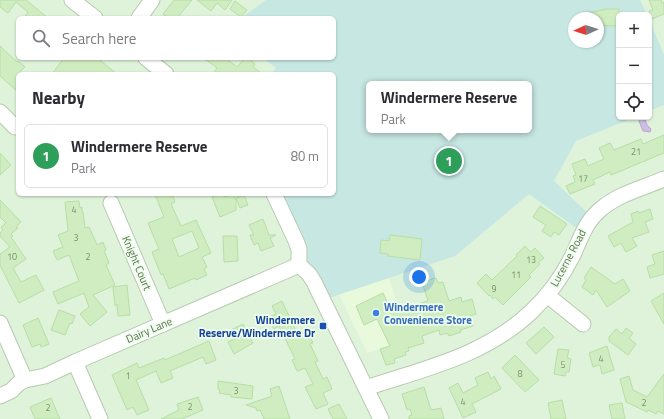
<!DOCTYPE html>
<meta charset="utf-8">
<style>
:root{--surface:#fff;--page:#f2f2f3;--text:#2b2b33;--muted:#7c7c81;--line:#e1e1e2;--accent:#0b8043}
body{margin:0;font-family:"Titillium Web",sans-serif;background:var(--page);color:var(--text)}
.controls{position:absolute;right:12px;top:12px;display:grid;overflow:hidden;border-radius:6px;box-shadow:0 1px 3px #0004}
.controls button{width:36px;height:36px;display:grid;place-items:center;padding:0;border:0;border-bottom:1px solid var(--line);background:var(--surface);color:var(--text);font:20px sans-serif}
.compass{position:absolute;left:568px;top:12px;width:36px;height:36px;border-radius:50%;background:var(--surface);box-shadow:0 1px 3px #0004;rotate:267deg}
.you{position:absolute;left:419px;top:277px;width:14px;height:14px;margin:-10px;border:3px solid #fff;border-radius:50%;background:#1a73e8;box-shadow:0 0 0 6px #1a73e833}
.badge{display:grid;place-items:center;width:26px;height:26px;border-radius:50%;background:var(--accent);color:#fff;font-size:13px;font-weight:700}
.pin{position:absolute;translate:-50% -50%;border:2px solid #fff;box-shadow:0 1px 4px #0006}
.popup{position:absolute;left:366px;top:81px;width:166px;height:52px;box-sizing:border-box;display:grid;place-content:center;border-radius:6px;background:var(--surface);filter:drop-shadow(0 1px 3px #0005);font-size:13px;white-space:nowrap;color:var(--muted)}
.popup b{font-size:15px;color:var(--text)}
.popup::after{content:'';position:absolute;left:50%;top:100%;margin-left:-8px;border:8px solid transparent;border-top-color:var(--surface)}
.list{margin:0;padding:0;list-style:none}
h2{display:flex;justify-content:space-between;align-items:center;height:52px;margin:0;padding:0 16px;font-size:17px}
h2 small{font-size:13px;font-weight:400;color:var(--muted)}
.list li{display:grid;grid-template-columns:26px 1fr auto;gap:12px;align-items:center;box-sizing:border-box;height:64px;margin:0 8px 8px;padding:0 8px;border:1px solid var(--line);border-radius:6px}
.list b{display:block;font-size:15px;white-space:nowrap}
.list p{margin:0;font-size:13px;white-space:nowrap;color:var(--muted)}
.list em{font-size:13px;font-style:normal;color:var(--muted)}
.icon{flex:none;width:22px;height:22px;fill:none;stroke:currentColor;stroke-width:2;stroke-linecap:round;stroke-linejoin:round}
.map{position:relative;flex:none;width:664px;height:419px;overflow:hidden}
.search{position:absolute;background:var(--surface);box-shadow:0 1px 3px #0004;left:16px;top:16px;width:320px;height:44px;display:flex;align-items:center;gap:10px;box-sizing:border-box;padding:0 14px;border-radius:6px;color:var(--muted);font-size:15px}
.panel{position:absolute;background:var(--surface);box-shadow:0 1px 3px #0004;left:16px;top:72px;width:320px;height:124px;border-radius:6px}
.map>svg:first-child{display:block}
</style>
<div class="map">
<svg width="664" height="419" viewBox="0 0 664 419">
<rect width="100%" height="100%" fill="#eafae8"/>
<path fill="#def3da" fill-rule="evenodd" d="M0 0H664V419H0ZM619 15H649V117H619ZM18 18H334V58H18ZM574 18H598V42H574ZM18 74H334V194H18ZM369 84H529V130H369Z"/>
<polygon fill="#e9fadc" points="389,278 409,339 367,353 339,294"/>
<g fill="#c7e7e3" fill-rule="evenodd">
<path d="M266 0H640L647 15H619V117H635L576 141 554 181 593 218 582 232 529 194 455 256 323 300 274 194H334V74H271L276 68 263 58H334V18H241ZM574 18H598V42H574ZM369 84H529V130H369Z"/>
<polygon points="649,19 664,55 664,105 649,111"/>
</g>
<polygon fill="#cdbee2" stroke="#b9a5d3" points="640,118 645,120 647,125 651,129 650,132 643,131 639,121"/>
<g fill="#d0edc2" stroke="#b7dea4" fill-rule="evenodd">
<polygon points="0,0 26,0 48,18 24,18 28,12 16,2 8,13 0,7"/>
<polygon points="174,0 192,0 177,18 168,18 163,14"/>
<polygon points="197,0 232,0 225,10 217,3 211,11"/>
<polygon points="649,0 661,0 662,3 664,2 664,14 652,19 649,11 653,10"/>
<polygon points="235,1 247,10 241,17 230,9"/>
<polygon points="606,9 619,9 619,25 616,25 615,26 598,25 598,18 582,18 581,15"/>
<polygon points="0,46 17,62 18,61 25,67 18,74 18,92 0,76"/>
<polygon points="64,58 97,58 117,74 52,74"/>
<polygon points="204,58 225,58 237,67 245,58 248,58 255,64 253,67 262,74 213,74 217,68"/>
<polygon points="664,135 664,153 611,175 610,172 593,180 595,184 570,194 566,186 575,182 573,176 576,175 572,164 585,159 588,166 604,159 599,148 610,143 614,150 641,139 643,144"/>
<polygon points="0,153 11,165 0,175"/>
<path d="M155 194H172L175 202 171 204 181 226 196 220 211 253 202 257 207 267 204 269 207 275 196 280 195 278 169 289 163 274 161 275 152 252 159 249 148 223 164 217ZM192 231 199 248 179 257 172 239Z"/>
<polygon points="218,194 223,194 224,197 233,194 236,201 236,210 220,217 212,197"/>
<polygon points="244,195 248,205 240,208 236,198"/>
<polygon points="0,200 21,222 16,227 18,228 11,234 13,236 11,237 26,259 13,268 21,282 36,275 44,290 19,303 0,265 0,254 10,247 0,236 0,233 3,230 1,227 6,223 0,217"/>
<polygon points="79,201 80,208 82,207 82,212 83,212 85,228 89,227 97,245 103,242 106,250 104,251 109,263 106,265 115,285 93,295 107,312 90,326 80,314 89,307 84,293 58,304 53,292 79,281 69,255 57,260 53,251 63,247 58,235 68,231 65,202"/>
<polygon points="540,206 567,224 559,235 554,232 551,237 542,231 546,225 533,217"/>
<polygon points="650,209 653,219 645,222 649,232 632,238 637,246 626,252 621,243 614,247 608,236 633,222 631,214 638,211 639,213"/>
<polygon points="263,219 269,235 276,235 270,238 274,246 261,251 258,243 254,245 250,235 254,235 249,225"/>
<polygon points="390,235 422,239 420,260 388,256 388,254 380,253 381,240 389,241"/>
<polygon points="223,236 237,236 238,261 224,262"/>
<polygon points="525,246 531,252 535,248 544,258 538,263 540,264 529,275 531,277 503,305 495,297 493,299 490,295 489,296 477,283 486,274 492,280 517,256 516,255"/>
<polygon points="664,251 664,274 650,278 647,267 655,264 652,255"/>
<polygon points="591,267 615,284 623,279 630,291 607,307 596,290 593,295 582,287 586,280 584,278"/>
<polygon points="436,278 438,283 443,282 449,301 461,297 462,302 472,299 476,314 470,316 473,326 460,330 461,332 449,336 447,333 440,335 439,330 422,336 424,343 408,348 409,351 405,352 406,355 394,359 395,363 386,365 380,349 390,346 377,319 364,325 356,306 383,293 392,312 428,301 422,282"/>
<polygon points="127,285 130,315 118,316 117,304 115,306 113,287"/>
<polygon points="664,293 664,324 651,301"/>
<polygon points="282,301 298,335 307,331 313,343 310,344 318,361 315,362 323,379 327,377 332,389 323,393 328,404 316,409 305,387 313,384 305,368 297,371 292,360 295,359 279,326 274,329 268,318 276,314 272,306"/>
<polygon points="59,310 75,316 72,324 70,323 65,335 51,330"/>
<polygon points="38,318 49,344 41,347 40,344 32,347 23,325"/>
<polygon points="243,324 253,343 234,354 228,342 236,338 231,330"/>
<polygon points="544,327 554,337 536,354 526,343"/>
<polygon points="626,328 633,333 629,338 636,344 628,355 609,341 609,337 616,329 622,334"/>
<polygon points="209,341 216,360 206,364 203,357 170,371 173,378 161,383 156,371 136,380 149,410 137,415 133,407 127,410 112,375 137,363 139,368 164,358 165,360"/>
<polygon points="607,346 614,370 602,374 600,365 593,367 589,353"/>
<polygon points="558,349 569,350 567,358 571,359 569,372 566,372 565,376 554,374"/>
<polygon points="515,355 539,380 525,392 502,368"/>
<polygon points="488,372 491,379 494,376 501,389 472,404 476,412 463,418 449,388 458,383 463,393 478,385 475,378"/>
<polygon points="664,374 664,414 658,411 656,414 648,410 647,412 626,402 620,379 629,376 633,390 647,397"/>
<polygon points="218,381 253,386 252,399 231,397 231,395 219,393 220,390 218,389"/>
<polygon points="279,386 290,419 264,419 260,410 257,411 256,408 246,405 272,396 270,389"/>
<polygon points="424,387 431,410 441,408 444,419 409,419 409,416 412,415 410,409 407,410 402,394"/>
<polygon points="198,397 203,410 182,419 161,419 179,410 177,404"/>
<polygon points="51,398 60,419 35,419 30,407"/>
<polygon points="562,400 566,419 551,419 548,403"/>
<polygon points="622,403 625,419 612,419 609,405"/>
<polygon points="339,404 347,419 333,419 328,409"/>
</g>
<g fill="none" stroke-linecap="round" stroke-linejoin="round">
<defs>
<g id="minor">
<polyline points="72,0 95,18"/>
<polyline points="139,18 152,0"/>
<polyline points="146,58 166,74"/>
<polyline points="0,112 15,127"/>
<polyline points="274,194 296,241 299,249 299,265 309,274 314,282 381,419"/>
<polyline points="111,203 163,324"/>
<polyline points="547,295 583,324"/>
<polyline points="0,323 25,380"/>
<polyline points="75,362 100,419"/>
<path d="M366 388C426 368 485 356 532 311 549 295 563 275 573 255 581 237 586 221 601 209 618 194 643 188 664 179"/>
<polyline points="0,396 11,391 19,383 25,380 45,376 75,362 299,265"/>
</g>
</defs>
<use href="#minor" stroke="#b6cbaf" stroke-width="17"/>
<use href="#minor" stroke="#fff" stroke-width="15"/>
</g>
<circle fill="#3f7fe0" stroke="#effdee" stroke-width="1.5" cx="376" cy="313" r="4"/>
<rect fill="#1a4fb4" stroke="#effdee" stroke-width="1.5" x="319" y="322" width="8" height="8" rx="2"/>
<g text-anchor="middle" stroke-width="3.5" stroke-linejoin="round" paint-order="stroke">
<g font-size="9" fill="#78916b">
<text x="636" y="155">21</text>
<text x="583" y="182">17</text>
<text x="74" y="213">4</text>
<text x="76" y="241">3</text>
<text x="12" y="260">10</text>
<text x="88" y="260">2</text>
<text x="531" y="263">13</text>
<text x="516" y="278">11</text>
<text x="494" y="292">9</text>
<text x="601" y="362">4</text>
<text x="563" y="368">5</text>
<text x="520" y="377">8</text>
<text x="128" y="379">1</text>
<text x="236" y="394">3</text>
<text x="463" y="405">4</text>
<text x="644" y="406">2</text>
<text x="190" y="410">2</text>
<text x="48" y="411">2</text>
</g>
<g font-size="11" fill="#5b724e" stroke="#effdee">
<text transform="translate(568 258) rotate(-62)" y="4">Lucerne Road</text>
<text transform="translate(137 263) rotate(67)" y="4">Knight Court</text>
<text transform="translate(149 330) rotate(-23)" y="4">Dairy Lane</text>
</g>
<g font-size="11" font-weight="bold" fill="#366cbe" stroke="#effdee" text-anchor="start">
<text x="384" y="311">Windermere<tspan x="384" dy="13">Convenience Store</tspan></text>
</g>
<g font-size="11" font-weight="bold" fill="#164399" stroke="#effdee" text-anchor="end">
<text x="315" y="324">Windermere<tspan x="315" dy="13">Reserve/Windermere Dr</tspan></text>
</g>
</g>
</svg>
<div class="controls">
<button>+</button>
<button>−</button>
<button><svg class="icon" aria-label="locate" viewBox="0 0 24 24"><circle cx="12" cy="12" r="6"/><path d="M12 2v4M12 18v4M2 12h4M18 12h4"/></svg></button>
</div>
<svg class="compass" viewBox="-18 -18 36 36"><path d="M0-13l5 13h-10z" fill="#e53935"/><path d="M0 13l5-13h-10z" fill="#7c7c81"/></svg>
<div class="you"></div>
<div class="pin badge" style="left:449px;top:161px;background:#2e9e5b">1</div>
<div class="popup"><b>Windermere Reserve</b>Park</div>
<div class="search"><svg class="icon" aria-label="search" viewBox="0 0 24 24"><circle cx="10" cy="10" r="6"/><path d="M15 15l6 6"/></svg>Search here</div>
<section class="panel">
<h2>Nearby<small></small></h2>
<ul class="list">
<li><span class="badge" style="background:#2e9e5b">1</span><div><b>Windermere Reserve</b><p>Park</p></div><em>80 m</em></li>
</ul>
</section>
</div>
